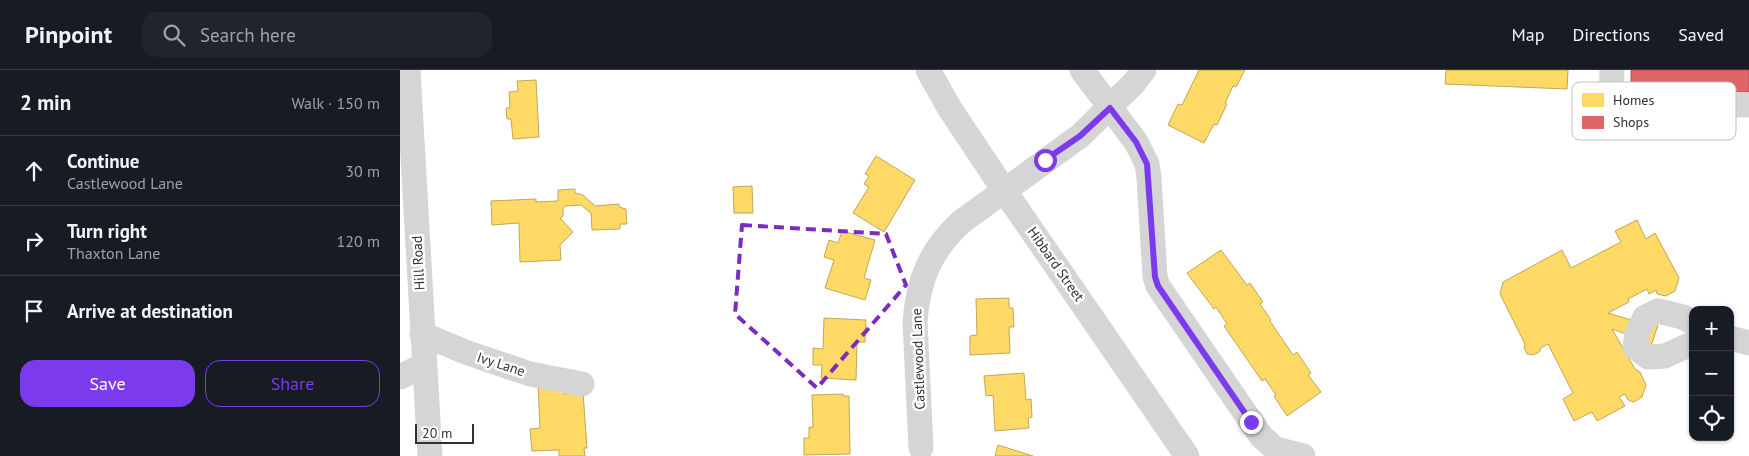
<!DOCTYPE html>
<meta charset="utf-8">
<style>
:root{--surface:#171b24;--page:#20242c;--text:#f1f3f6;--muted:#9ea1a6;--line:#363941;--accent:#7c3aed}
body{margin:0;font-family:"PT Sans",sans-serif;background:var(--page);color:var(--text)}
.controls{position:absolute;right:15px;bottom:15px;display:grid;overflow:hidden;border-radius:10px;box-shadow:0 1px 4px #0004}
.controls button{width:45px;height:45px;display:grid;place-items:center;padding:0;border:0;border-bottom:1px solid var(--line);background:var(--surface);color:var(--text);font:25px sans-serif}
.scale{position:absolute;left:15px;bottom:12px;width:59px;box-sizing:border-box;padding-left:5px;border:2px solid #313131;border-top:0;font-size:14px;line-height:18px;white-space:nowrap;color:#313131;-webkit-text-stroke:4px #fff;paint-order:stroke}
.stop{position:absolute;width:15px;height:15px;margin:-11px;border:4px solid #7c3aed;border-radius:50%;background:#fff}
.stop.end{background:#7c3aed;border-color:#fff;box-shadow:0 1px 5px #0008}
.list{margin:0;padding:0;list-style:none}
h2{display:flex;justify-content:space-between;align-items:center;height:65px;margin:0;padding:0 20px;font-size:21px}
h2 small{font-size:16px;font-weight:400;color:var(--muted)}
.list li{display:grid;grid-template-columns:32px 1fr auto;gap:15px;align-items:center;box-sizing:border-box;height:70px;padding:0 20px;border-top:1px solid var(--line)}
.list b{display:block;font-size:19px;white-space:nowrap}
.list p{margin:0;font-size:16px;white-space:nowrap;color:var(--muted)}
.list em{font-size:16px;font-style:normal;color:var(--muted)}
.actions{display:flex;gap:10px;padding:15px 20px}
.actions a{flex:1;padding:11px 0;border:1px solid var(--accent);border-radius:15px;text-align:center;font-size:18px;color:var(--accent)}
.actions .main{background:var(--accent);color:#fff}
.icon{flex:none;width:28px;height:28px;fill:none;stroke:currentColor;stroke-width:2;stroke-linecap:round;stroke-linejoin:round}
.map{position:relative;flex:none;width:1349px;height:386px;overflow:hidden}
header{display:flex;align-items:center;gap:30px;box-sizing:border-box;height:70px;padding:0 25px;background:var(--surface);border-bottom:1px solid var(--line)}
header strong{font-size:24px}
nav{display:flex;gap:28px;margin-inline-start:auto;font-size:18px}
.search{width:350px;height:45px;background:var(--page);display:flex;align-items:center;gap:12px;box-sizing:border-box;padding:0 18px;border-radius:15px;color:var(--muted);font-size:19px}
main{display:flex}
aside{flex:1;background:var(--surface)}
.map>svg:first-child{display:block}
</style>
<header>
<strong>Pinpoint</strong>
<div class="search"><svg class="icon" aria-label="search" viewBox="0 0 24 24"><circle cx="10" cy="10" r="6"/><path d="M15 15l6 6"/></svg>Search here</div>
<nav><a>Map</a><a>Directions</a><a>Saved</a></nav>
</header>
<main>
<aside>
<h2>2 min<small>Walk · 150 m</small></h2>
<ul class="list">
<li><svg class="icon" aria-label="ahead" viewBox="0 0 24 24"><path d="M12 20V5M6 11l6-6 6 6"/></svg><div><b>Continue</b><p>Castlewood Lane</p></div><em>30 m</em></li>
<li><svg class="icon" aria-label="right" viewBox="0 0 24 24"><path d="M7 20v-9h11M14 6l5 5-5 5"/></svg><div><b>Turn right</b><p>Thaxton Lane</p></div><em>120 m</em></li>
<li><svg class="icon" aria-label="arrive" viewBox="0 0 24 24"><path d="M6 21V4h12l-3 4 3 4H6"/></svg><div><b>Arrive at destination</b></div></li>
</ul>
<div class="actions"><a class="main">Save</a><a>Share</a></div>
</aside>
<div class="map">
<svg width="1349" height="386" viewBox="0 0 1349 386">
<rect width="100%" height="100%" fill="#fff"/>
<g fill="#ffd966" stroke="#c1a756">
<polygon points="799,0 845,0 836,17 833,16 825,33 827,34 817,55 814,54 804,73 768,55 778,34 782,35"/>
<polygon points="1046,0 1168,0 1167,19 1045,14"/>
<polygon points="136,10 139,67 113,69 111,49 107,49 106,38 110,38 109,22 118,21 117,11"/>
<polygon points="476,86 515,110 484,162 453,143 469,117 464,114 469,106 465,104"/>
<polygon points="352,116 353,143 334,143 333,117"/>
<polygon points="175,119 175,123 183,125 195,136 219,134 219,137 226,139 227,154 220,154 220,159 192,160 191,143 181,135 165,136 163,139 163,146 160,148 173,162 160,175 161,190 120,192 119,153 92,155 91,131 136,129 136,132 158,131 158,120"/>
<polygon points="1237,150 1246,169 1255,163 1279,208 1275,221 1266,226 1257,224 1256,220 1249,224 1247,219 1228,229 1229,232 1208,243 1238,252 1239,249 1258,255 1251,276 1232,266 1212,259 1235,299 1240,302 1246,315 1242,327 1234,332 1228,330 1225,324 1219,327 1225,336 1197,351 1192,342 1174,351 1163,329 1173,323 1148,274 1141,278 1139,282 1133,285 1127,284 1124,277 1125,274 1100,224 1103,212 1162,180 1171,198 1221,172 1215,161"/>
<polygon points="442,161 475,170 464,208 471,210 465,230 425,218 434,190 424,187 429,170 438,173"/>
<polygon points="821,180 847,215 850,213 863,232 860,234 871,250 870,251 893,285 897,282 911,303 908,305 921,322 887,346 874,326 876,325 865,309 862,311 824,256 827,254 816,237 814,239 787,203"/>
<polygon points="609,228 609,238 613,238 614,257 609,257 610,283 570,285 570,266 577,265 576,229"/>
<polygon points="424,248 466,250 465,272 457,272 456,310 421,308 422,295 413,295 413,278 423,279"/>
<polygon points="624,303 626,330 631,329 632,347 628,348 629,358 595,361 593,325 586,326 584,306"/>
<polygon points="163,311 164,324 183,322 187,378 184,378 185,386 159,386 159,380 132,381 130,359 140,358 138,312"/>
<polygon points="443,324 443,326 449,326 450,384 404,385 404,368 409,368 409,357 413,357 412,325"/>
<polygon points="598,375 633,386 595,386"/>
</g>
<polygon fill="#e06666" stroke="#ac5656" points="1231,0 1349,0 1349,22 1231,19"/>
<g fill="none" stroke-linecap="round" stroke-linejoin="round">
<g stroke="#d5d5d5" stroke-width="25">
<polyline points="8,0 30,386"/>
<polyline points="528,0 550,39 604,120 787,386"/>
<polyline points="682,0 736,72 747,94 749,108 755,207 758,216 861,366 875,379 903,386"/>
<polyline points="1212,0 1211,32 1349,35"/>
<polyline points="1293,253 1283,247 1258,241 1245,247 1237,263 1235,277 1248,287 1265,286 1293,273"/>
<polyline points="22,264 68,283 130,304 182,314"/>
<polyline points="1330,268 1349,273"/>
<polyline points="0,307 24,295"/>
<path d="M521 378 515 252C518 210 530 181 561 152L680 66 734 13 744 0"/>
</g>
</g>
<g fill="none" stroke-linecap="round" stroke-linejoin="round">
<polyline stroke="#7c3aed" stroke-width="6" points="645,90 680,66 710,38 736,72 747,94 755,207 758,216 851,352"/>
</g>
<path fill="none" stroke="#7b2cbf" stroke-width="4" stroke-dasharray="10 6" stroke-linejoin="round" d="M342 155 486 164 506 215 417 318 335 244Z"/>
<g text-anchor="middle" stroke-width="5" stroke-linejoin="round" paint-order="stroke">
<g font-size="14" fill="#313131" stroke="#fff">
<text transform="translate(18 193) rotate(-93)" y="5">Hill Road</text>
<text transform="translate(656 194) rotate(55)" y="5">Hibbard Street</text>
<text transform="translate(518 289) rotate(-92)" y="5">Castlewood Lane</text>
<text transform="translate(101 294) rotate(18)" y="5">Ivy Lane</text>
</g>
</g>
<rect x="1172" y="12" width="164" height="58" rx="8" fill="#fff" stroke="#c1c1c1" stroke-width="1"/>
<rect x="1182" y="23" width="22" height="14" fill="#ffd966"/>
<rect x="1182" y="46" width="22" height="13" fill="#e06666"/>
<g font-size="14" fill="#313131">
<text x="1213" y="35">Homes</text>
<text x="1213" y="57">Shops</text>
</g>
</svg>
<div class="controls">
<button>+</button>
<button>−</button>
<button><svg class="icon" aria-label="locate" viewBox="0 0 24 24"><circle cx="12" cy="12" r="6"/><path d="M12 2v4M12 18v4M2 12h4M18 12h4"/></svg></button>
</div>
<div class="scale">20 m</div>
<div class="stop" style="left:645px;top:90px"></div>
<div class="stop end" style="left:851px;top:352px"></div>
</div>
</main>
